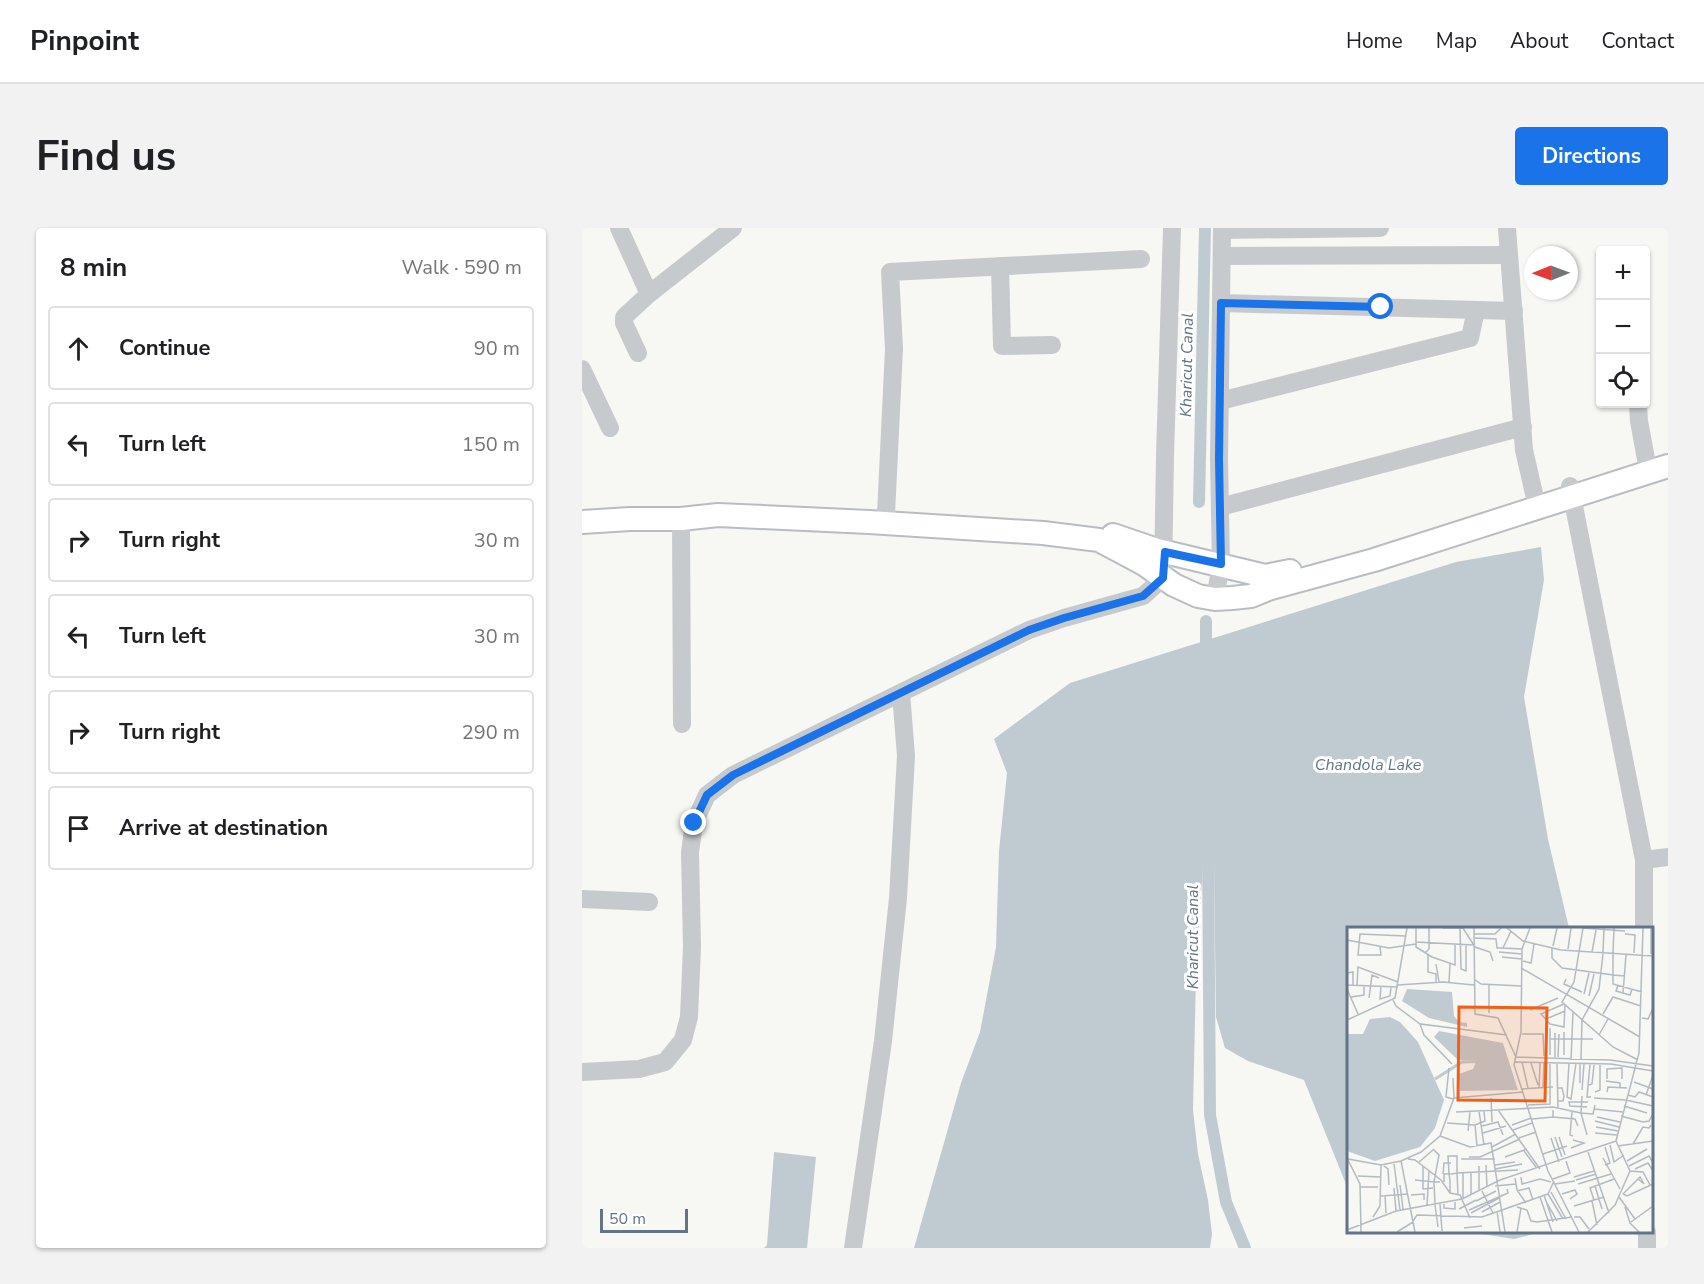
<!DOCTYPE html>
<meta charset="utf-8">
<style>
:root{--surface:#fff;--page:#f2f2f2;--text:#202124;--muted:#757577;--line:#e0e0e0;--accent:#1a73e8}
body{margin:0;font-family:"Nunito Sans",sans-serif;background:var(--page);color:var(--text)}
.controls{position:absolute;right:18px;top:18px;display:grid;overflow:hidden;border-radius:6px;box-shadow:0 2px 4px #0004}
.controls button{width:54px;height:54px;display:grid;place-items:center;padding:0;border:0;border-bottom:2px solid var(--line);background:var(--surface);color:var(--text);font:30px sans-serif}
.compass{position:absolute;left:942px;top:18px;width:54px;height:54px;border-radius:50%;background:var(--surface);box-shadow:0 2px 4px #0004;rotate:269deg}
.scale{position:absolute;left:18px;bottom:15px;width:88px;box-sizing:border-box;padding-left:6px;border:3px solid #637487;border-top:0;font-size:16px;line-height:21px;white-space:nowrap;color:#637487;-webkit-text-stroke:4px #fff;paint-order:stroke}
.stop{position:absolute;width:18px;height:18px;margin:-14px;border:4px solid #1a73e8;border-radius:50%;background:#fff}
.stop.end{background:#1a73e8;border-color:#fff;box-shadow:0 2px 6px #0008}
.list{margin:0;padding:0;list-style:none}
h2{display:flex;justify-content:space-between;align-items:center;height:78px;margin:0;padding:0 24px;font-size:26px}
h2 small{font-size:20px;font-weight:400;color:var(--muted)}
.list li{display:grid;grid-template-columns:39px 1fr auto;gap:18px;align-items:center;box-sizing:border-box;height:84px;margin:0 12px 12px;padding:0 12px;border:2px solid var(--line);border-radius:6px}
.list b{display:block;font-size:22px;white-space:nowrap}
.list em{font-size:20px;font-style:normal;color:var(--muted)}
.icon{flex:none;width:33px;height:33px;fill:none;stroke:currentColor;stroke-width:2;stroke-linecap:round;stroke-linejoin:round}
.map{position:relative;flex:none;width:1086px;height:1020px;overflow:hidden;border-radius:6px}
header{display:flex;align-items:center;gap:36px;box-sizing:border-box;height:84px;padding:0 30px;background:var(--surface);border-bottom:2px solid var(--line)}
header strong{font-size:28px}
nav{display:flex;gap:33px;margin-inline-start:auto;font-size:21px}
.intro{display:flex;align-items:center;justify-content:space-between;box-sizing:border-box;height:144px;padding:0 36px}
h1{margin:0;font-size:42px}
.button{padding:15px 27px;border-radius:6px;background:var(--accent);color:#fff;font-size:21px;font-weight:700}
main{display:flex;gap:36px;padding:0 36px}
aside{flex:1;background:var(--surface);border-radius:6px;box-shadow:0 2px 4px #0004}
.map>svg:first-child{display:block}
</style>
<header>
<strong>Pinpoint</strong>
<nav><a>Home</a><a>Map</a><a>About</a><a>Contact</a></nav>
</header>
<div class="intro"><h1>Find us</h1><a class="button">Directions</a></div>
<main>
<aside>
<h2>8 min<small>Walk · 590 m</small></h2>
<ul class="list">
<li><svg class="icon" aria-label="ahead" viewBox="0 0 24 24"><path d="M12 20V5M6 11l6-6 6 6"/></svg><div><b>Continue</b></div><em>90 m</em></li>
<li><svg class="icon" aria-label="left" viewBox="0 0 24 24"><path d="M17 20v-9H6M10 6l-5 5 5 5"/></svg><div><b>Turn left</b></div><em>150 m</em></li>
<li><svg class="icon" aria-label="right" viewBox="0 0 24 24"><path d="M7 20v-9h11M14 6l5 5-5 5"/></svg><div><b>Turn right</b></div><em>30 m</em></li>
<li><svg class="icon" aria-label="left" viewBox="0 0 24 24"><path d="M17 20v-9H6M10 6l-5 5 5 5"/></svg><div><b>Turn left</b></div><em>30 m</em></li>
<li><svg class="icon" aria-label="right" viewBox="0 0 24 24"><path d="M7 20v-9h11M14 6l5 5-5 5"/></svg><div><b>Turn right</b></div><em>290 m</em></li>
<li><svg class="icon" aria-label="arrive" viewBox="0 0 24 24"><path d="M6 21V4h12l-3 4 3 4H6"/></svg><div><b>Arrive at destination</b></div></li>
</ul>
</aside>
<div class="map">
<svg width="1086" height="1020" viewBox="0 0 1086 1020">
<rect width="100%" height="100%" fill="#f7f7f3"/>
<g fill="#c0cbd1">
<polygon points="959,319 962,352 942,469 966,611 987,700 766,700 766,961 722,852 666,833 643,820 634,789 632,637 621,636 614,747 611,882 616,926 626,972 630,1006 628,1020 332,1020 379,855 398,804 414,719 417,623 425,545 412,511 488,455 874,334"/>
<polygon points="192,924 234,929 225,1020 182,1020 185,1017"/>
<polygon points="887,1004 959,1004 932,1011"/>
</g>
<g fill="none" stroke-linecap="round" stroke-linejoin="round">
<g stroke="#c0cbd1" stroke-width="12">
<polyline points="617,274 623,0"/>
<polyline points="624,393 624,427"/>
<polyline points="626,621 628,887 644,974 663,1020"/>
</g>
<defs>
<g id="major">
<polyline points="0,294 48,291 99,291 136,287 287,294 461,305 517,312 562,336 592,357 616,368 633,371 650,370 669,368 686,361 792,332 1086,238"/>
<polyline points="531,307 575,322 683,348 708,343"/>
</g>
</defs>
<use href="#major" stroke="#b9bdc1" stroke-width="26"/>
<g stroke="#c6cacd" stroke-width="18">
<polyline points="37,0 67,66 151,0"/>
<polyline points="925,0 942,222 953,270"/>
<polyline points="640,2 798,0"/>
<polyline points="640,28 927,27"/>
<polyline points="418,38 420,118 470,117"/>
<polyline points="639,75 932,83"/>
<polyline points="56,125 42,95 42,89 67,66"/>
<polyline points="0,141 28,200"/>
<polyline points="638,173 888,110 894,82"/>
<polyline points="1056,176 1057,193 1064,231"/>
<polyline points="988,258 1062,632 1062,700"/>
<polyline points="638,279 941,199"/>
<polyline points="304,286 312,121 308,44 559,31"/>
<polyline points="99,291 100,496"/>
<polyline points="633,371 639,336 637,231 640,0"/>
<polyline points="1062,632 1086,629"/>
<polyline points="0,671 67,674"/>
<polyline points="0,844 57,841 83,834 101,812 107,789 110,719 108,624 112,595 125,567 151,547 447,402 482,390 561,368 581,350 583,228 590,0"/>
<polyline points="1065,1004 1065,1020"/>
<polyline points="271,1020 301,813 316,670 324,528 319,465"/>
</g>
<use href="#major" stroke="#fff" stroke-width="22"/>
</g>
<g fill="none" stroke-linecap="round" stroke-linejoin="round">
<polyline stroke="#1a73e8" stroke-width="8" points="112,595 125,567 151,547 447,402 482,390 561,368 581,350 583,324 639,336 637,231 639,75 799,79"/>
</g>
<g text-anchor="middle" stroke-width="6" stroke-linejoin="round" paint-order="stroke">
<g font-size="16" font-style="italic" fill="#5f7683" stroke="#fff">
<text transform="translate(604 137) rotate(-89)" y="6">Kharicut Canal</text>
<text x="786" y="542">Chandola Lake</text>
<text transform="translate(610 709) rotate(-90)" y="6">Kharicut Canal</text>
</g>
</g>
<g transform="translate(765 699)">
<rect width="306" height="306" fill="#f7f7f3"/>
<path d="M60 62 105 65 107 89 112 95 120 96V100L82 91 55 74ZM43 90 53 95 71 115 97 173 88 201 73 220 28 234 0 224V107H16L23 92ZM92 104 156 116 171 163 113 164 112 147 126 142 129 135 144 134 111 133 87 110Z" fill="#c0cbd1"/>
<path fill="none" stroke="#c0cbd1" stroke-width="3" d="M88 152 115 135 148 134"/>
<path fill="none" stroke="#b3bbc2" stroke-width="1.5" d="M69 1V15L126 18M96 1H116L128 20 143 25 146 34M113 1 114 42 119 44V18M127 1 128 87 151 91 169 130 263 133 306 139M160 1 176 14 214 23 306 29M183 1 175 22 174 105 167 138 201 244 232 305M236 1 227 55 215 75 266 120 291 133M236 1 278 4M164 4 156 21 175 22M127 7H148L154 1M278 7 288 8 287 26M128 11 149 12 150 21H156M0 13 42 21 69 17M69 15V20L85 30 108 38V17M206 19 210 1M33 20 34 28H11L13 7 58 9M205 21V31L215 41 266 48V57L295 65M221 22 224 1M152 25 175 27M245 25 249 3M256 25 257 1M78 26 82 22V1M266 26 267 1M266 27V48L278 49M304 27V1M81 28V45L89 47V55M155 30 175 32M176 34 184 36 187 17M89 37 92 55M174 41 293 110M0 46 6 45V58M127 52 134 57 174 59M219 52 217 57 235 65M102 55 103 37M0 58 51 60M10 58 11 40 51 55M51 58 96 55 127 58M142 58V86M271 58 269 64 283 68 285 62M34 59 33 72 43 69 44 60M0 62 11 87M276 66 279 28M237 67 242 46M242 69 247 47M4 70 17 68V58M22 71 25 48 32 51M46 73 49 79 73 97M217 77 194 87 203 97 217 100 218 78M183 83 211 71M256 87 266 70 294 79M295 91 301 92 306 81M199 92 218 84M0 93 48 71 60 1M203 101V128M175 107H196L197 129M252 108 261 92M203 112H246M217 128V105M208 130V106M211 130 212 107M234 132 235 93 252 62 256 27M224 133 226 85M167 135 264 137 306 144M175 135 181 161M184 136 191 158M210 136 211 182M222 136 220 170 224 172 229 136M105 137 77 108 73 97 160 108M243 137 240 170H244M102 141 99 170 106 172M106 151 107 171M260 152V142L275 141V152M259 154 273 156V160M287 155 306 162M233 156V137M242 158 245 157 247 138M192 161 193 136M196 161 197 136M210 161H215L217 169 216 174H211M175 162 206 160M235 163 237 137M248 165 253 163V138M260 165 261 160 280 161M281 168 288 170 292 165 306 170M299 168 306 148M144 171 145 195M247 171 279 173M279 173 306 179M181 178 203 177V136M277 179 300 186M240 180 223 179 222 175H241M247 182 276 185M151 183 193 242M206 183V190L228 192 231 199M132 184 137 218M109 185 206 180 234 186 235 169M225 185 223 208 226 209M274 189 296 195 302 194 306 187M250 190 273 195M185 192 206 190M248 194 272 200M100 196 128 198M165 198 184 191M135 199 151 195 156 208M249 200 271 204M166 203 185 196M121 204 123 185M136 206 159 199M248 206 270 208M240 208 234 186 246 187 248 178M93 209 123 220 144 216 158 305M208 210 215 230M212 210 218 228M172 211 189 205M204 211 212 235M286 217 296 200 302 201 304 198M263 218 267 235 277 228M130 219 128 198 138 194 137 184M271 219 306 214M145 220 169 207M224 221 237 216 226 213M177 224 189 240M241 225 262 286M196 227 220 219M122 230H133L173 212M158 230 180 222M0 231 13 257 14 305M256 231 273 262M1 232 34 238 54 234 74 225 93 209 107 171 176 165M61 232 68 233 94 253 103 266 113 268 123 291M114 232H148M54 234 68 305M280 234 300 222M71 236 87 222M47 237 53 283M139 238 140 260M148 238 168 235M258 238 263 236 258 220M37 239 41 242 42 258M76 239V262L86 261M132 239V264M282 239 302 229 306 236M148 242 175 237M288 242 301 236 306 244M283 244 296 245 303 258M110 246 171 243M110 246 111 268M116 246V272M124 246V268M96 247 97 236H104M11 249 34 250M174 250 175 257 193 252 204 255M227 250 247 244M168 251 170 263 179 276M206 252 223 246 219 234M68 253 87 255 92 228 87 223M229 253 249 247M97 255V247H105L110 246V229H101L102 247 103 254V266M208 257 228 254M231 257 264 247M53 258 56 282M148 259 169 257M248 259 255 282M13 260H31M47 261 49 284M135 264 146 286M170 264 182 261 186 273M204 265 219 292M201 267 216 292M215 267 228 263 230 267 223 272M276 267 293 250 297 257 291 252M276 267 280 269 306 257M38 268 39 286M64 268 77 267V273M197 268 206 295M34 269 61 267M193 270 205 305M272 270 288 292M247 273 243 261 267 252M129 274 149 264M245 274 250 298M200 276 210 294M88 277 87 255H93M93 277 95 304M97 277V281L108 282V275M80 278 82 244M88 278 91 300M227 279 257 270M170 280 180 283 184 294 190 295 225 290M278 280 283 296 292 305M112 282 129 273M122 283 161 266 160 262M150 284 153 305M135 285 153 275M124 286 152 271M26 290 33 279 34 238M227 290H233L242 302M66 294 70 288 135 290 201 267 207 254M284 295 306 279M117 301 135 299M0 303 49 284 115 272 153 253 269 214M50 305 66 295M170 305 174 281M241 305 268 278 283 244 269 214 292 126 296 1"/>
<path fill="#f16019" fill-opacity="0.15" stroke="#f16019" stroke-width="3" d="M112 80 200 81 198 174 111 173Z"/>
<rect width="306" height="306" fill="none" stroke="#637487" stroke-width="3"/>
</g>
</svg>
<div class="controls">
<button>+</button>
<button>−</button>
<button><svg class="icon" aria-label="locate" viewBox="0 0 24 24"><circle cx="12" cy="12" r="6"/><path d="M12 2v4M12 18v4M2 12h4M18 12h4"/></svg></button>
</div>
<svg class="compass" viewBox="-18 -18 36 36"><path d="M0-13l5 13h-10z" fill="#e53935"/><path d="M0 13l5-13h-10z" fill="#757577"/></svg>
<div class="scale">50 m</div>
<div class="stop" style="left:799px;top:79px"></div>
<div class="stop end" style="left:112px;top:595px"></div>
</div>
</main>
